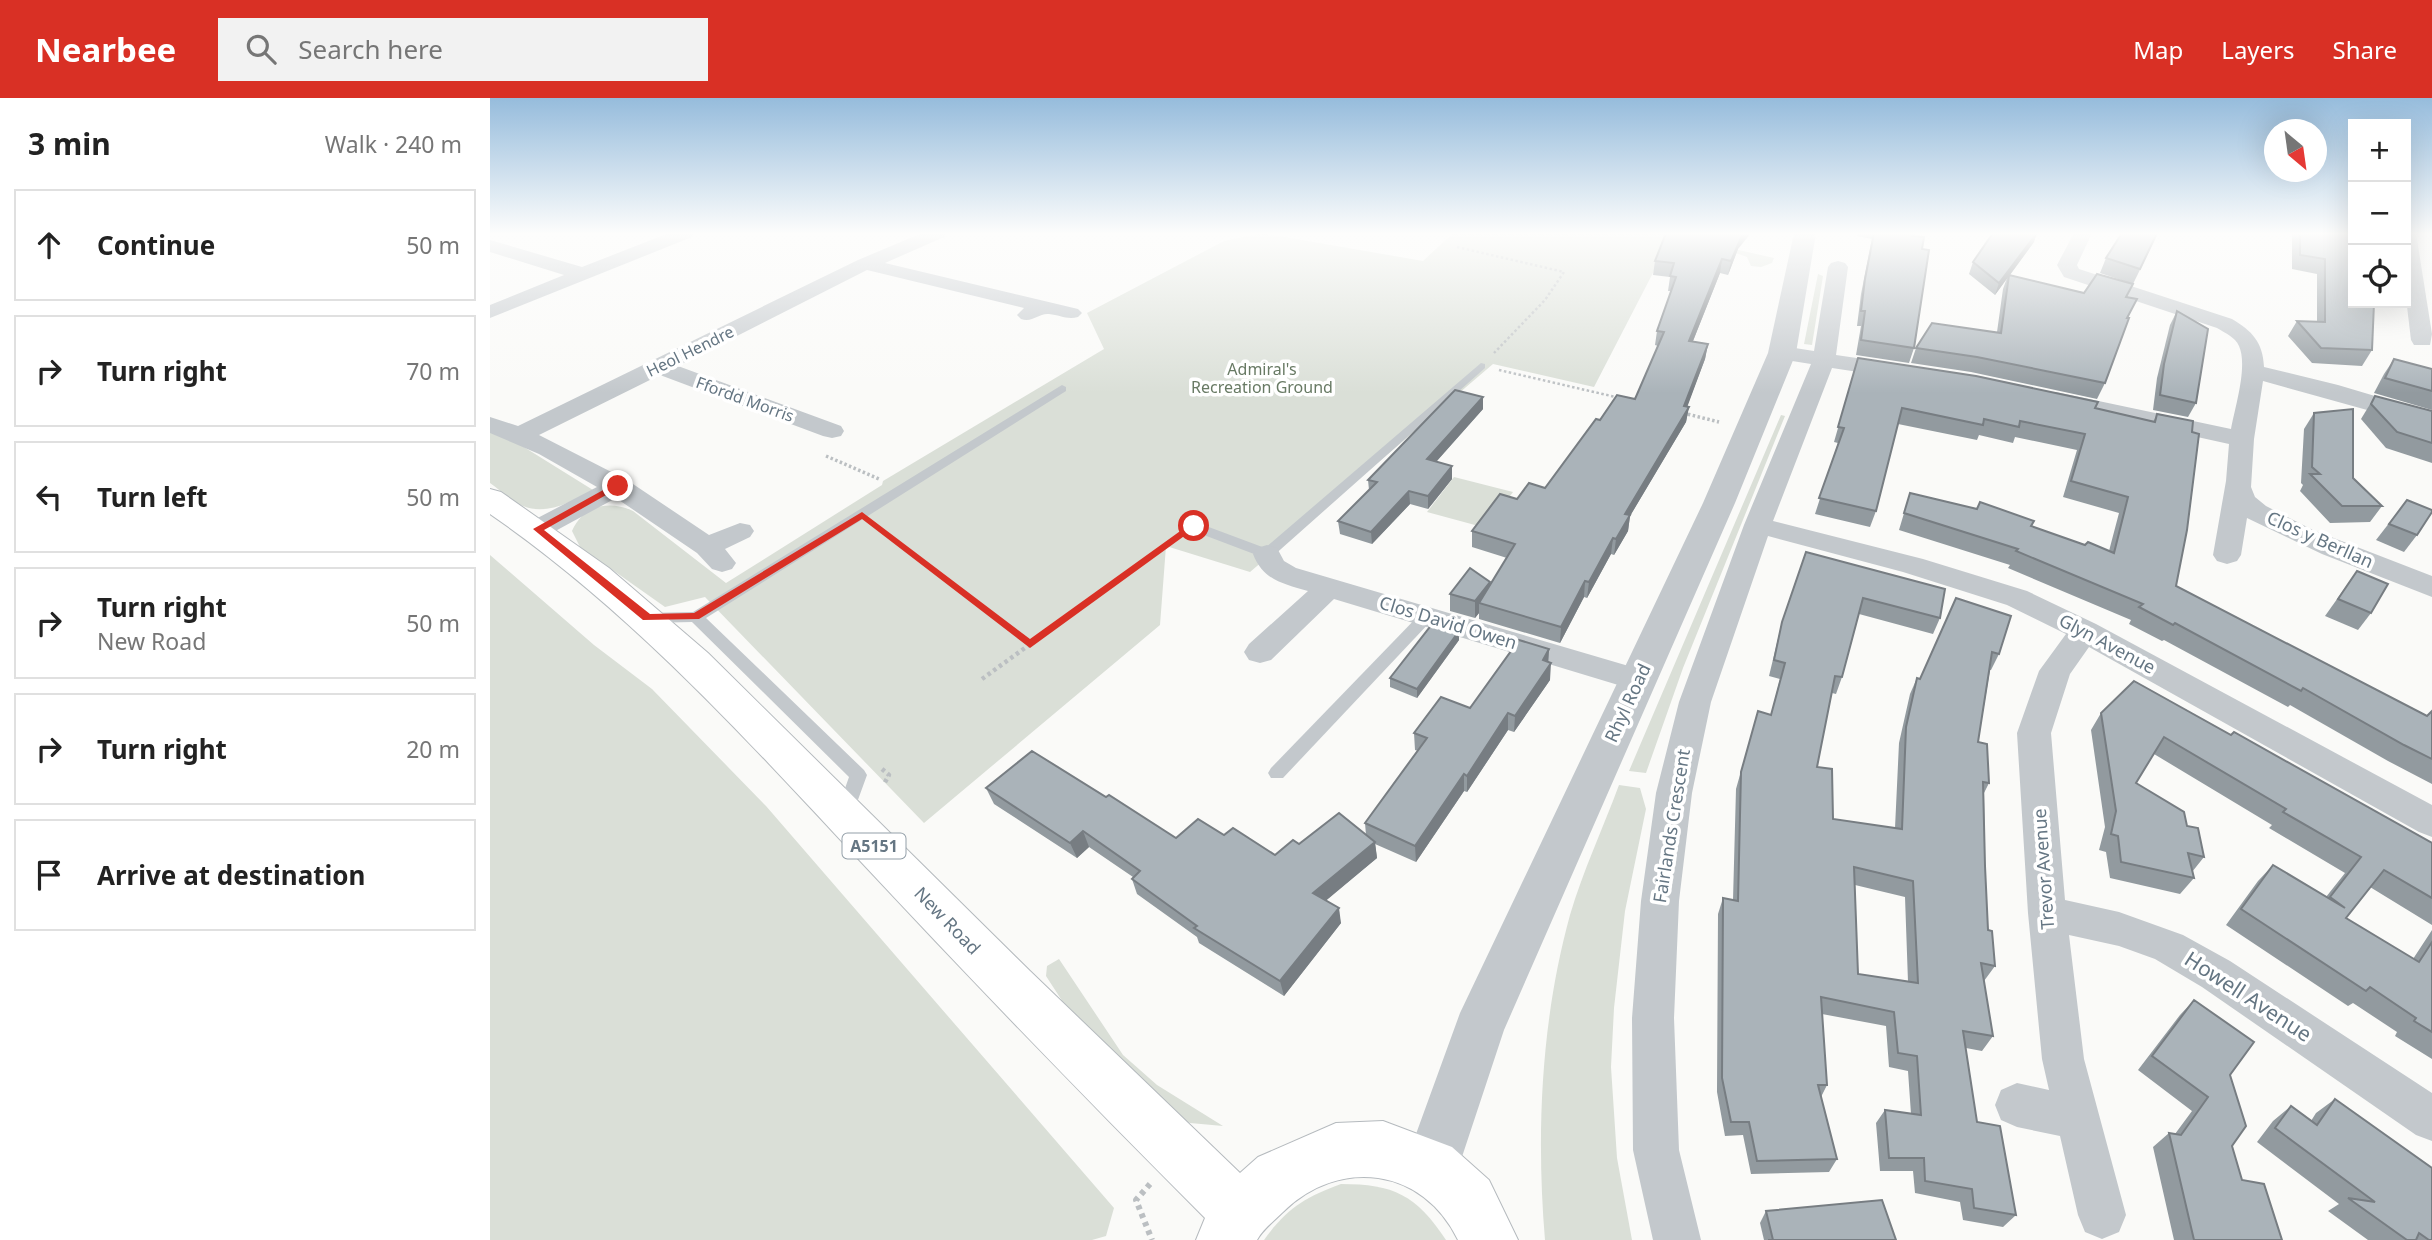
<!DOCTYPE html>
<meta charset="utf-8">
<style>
:root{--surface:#fff;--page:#f2f2f2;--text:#222;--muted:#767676;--line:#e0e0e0;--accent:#d93025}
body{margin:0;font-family:"Noto Sans",sans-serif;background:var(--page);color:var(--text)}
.controls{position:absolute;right:21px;top:21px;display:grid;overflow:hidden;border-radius:0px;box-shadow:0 7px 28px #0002}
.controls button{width:63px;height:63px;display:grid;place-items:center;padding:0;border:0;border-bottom:2px solid var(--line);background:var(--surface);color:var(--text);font:35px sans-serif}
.compass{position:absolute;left:1774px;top:21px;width:63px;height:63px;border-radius:50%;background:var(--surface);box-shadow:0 7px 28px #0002;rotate:151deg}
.stop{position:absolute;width:21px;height:21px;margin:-16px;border:5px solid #d93025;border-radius:50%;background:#fff}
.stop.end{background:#d93025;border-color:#fff;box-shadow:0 2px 7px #0008}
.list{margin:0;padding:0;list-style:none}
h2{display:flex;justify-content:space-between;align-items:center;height:91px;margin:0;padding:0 28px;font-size:30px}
h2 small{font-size:23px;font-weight:400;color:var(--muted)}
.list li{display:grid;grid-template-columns:46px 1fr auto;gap:21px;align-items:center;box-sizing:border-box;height:112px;margin:0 14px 14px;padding:0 14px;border:2px solid var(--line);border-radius:0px}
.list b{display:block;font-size:26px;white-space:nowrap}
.list p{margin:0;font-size:23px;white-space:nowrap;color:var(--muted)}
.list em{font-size:23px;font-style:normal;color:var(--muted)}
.icon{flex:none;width:38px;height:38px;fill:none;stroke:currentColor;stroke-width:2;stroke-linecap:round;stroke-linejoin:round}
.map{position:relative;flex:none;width:1942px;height:1142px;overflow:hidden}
header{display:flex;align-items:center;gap:42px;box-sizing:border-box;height:98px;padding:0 35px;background:var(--accent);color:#fff}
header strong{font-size:33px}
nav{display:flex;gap:38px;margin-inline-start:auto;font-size:24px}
.search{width:490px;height:63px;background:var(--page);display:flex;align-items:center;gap:18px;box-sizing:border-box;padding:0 24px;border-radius:0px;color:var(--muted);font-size:26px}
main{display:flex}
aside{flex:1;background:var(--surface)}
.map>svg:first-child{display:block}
</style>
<header>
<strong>Nearbee</strong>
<div class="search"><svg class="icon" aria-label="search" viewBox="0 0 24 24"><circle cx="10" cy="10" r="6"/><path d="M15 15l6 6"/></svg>Search here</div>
<nav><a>Map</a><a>Layers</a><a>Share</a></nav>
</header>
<main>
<aside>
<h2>3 min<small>Walk · 240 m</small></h2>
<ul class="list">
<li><svg class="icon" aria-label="ahead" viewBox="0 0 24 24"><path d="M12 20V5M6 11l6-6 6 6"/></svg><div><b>Continue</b></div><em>50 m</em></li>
<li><svg class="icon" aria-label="right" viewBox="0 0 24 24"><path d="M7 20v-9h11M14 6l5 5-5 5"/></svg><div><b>Turn right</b></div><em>70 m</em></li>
<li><svg class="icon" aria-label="left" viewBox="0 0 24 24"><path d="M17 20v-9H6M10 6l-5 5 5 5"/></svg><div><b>Turn left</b></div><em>50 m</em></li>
<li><svg class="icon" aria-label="right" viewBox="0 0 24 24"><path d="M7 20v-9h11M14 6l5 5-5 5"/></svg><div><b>Turn right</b><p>New Road</p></div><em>50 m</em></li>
<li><svg class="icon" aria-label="right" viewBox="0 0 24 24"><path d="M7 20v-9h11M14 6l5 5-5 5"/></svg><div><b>Turn right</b></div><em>20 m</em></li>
<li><svg class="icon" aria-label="arrive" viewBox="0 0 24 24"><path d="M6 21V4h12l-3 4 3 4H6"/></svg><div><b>Arrive at destination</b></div></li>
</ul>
</aside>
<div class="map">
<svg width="1942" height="1142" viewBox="0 0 1942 1142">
<rect width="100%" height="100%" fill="#fafaf8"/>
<g fill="#dadfd7">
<path d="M772 135 933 163 963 135H1173L1284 160 1282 165 1271 169 1261 168 1257 159 1243 154 1165 171 1104 289 1003 266 760 474 676 448 670 527 434 725 215 499 175 509 90 449 82 433C93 407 120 402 143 413L236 485 392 387 393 383 614 251 597 215 734 143Z"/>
<polygon points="1328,176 1333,178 1322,247 1314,246"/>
<polygon points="1291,317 1295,318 1193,570 1156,675 1139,673"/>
<path d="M0 333 29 346 103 392C83 403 57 418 33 408 21 403 10 392 0 385Z"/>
<polygon points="964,379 1023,394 996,430 937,414"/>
<polygon points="0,457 104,547 162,591 276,708 624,1110 616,1138 602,1142 0,1142"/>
<path d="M1129 687 1150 690 1156 711 1135 813 1124 910 1121 969 1127 1060 1142 1142H1055C1046 1035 1051 922 1080 817 1093 773 1113 730 1129 687Z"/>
<polygon points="569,861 633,957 667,987 733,1028 700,1025 664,1010 595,938 556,878 557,868"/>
<path d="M851 1086C904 1086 926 1097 956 1142H774C796 1111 815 1099 851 1086Z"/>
</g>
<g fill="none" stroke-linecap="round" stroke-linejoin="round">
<defs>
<path id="primary" d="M0 391 11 394 119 470 218 555 540 873 750 1075 768 1059 846 1025 893 1023 962 1049 999 1082 1028 1142H968C933 1069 849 1059 793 1114 784 1123 773 1131 767 1142H706L715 1120C599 1004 485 886 373 766 256 641 142 514 0 416Z"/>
</defs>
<use href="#primary" stroke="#b5babe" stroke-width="2"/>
<g stroke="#bbbfc2" stroke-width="2.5" stroke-dasharray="2.5 2.5" stroke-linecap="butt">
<polyline points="967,149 1074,174 1055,202 1004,255"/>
<polyline points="1009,272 1130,300"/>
</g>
<g stroke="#bbbfc2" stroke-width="3.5" stroke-dasharray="2.5 2.5" stroke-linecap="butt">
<polyline points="1193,315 1229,324"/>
<polyline points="336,358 389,381"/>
<polyline points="388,429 509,523"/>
<polyline points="572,523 686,441"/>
</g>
<g stroke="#bbbfc2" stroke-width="4.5" stroke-dasharray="3.5 3.5" stroke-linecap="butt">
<polyline points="507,521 540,547"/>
<polyline points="492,581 575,521"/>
<polyline points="392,671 399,677 394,686"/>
</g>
<polyline stroke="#bbbfc2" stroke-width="6" stroke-dasharray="4.5 4.5" stroke-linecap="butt" points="660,1086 646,1102 662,1142"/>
<g fill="#c3c8cc" fill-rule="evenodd">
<polygon points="991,265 995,266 995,270 782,459 772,459 698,431 696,428 703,424 708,425 775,450"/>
<polygon points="572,287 576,289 576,293 216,520 374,672 377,677 361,721 355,723 349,721 346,716 359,679 202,524 157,525 149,520 157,515 203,514"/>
<polygon points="936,514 943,519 941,523 793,680 781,680 778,675 781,670 931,515"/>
</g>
<g fill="#c3c8cc" fill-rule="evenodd">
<polygon points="179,135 204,135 202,139 0,220 0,207 74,177 0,154 0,142 92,169"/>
<path d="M432 135H456L454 139 395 165 588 211 592 215 588 219C577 222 570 217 559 216 548 215 543 225 531 221L527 217 534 210 377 172 188 268 351 328 354 333 351 338 342 340 333 338 170 277 49 337 137 382 219 437 250 425 260 427 264 433 260 439 235 451 246 465 242 471 232 474 222 471 207 455 126 400 58 437 48 439 38 437 34 431 38 425 107 389 49 356 0 335V319L28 328 368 162Z"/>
<path d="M1584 135H1602L1587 167 1589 171 1742 221C1762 233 1773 244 1774 269L1848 287 1942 315V330L1773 283 1764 341 1761 389 1765 399 1776 408 1823 432 1942 478V499L1832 456 1757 420 1751 457 1747 463 1737 466 1727 463 1723 457 1736 383 1739 346 1558 306 1554 301 1558 296 1566 294 1741 331C1745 309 1758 268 1749 248 1745 239 1735 235 1727 230L1574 179 1567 167Z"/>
<polygon points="1916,135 1926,135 1942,236 1940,247 1924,247 1921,242 1916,200"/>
<polygon points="1348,163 1355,165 1358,169 1346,257 1408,266 1416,268 1419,273 1416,278 1408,280 1342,270 1283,423 1433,461 1537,493 1606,526 1942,707 1942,739 1929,734 1599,549 1580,576 1561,635 1575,802 1629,814 1693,837 1740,863 1942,995 1942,1043 1926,1037 1712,889 1665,861 1629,848 1579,837 1594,961 1636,1117 1629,1134 1612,1141 1595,1134 1588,1117 1570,1038 1527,1029 1511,1022 1505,1007 1511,992 1527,985 1559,992 1552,961 1538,815 1527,635 1549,573 1576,536 1517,507 1413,474 1278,438 1221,604 1202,695 1189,803 1184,920 1189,1052 1211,1142 1163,1142 1143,1052 1142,920 1151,803 1166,695 1189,604 1254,427 1321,266 1284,260 1281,255 1284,250 1292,248 1324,253 1338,169 1341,165"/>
<path d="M777 447 787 450 794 463 806 470 1159 574 1164 582 1159 590 1148 593 844 501 781 562 770 565 759 562 754 554 759 546 818 493C793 486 773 482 763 456L767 450Z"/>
</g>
<polygon fill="#c3c8cc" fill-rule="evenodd" points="1304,135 1326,135 1306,255 1245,405 1014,932 962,1089 942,1097 922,1089 914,1069 970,915 1213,405 1278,255"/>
<use href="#primary" fill="#fff" fill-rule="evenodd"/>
</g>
<g fill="#929a9f" fill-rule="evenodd">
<polygon points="1368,135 1426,135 1424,138 1432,151 1424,250 1419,265 1366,257 1371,228 1367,228 1371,196 1382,141 1367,138"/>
<polygon points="1668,135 1643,186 1610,175 1616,160"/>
<polygon points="1802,135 1863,135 1882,252 1872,268 1822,265 1798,238 1807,223 1827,224 1827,176 1802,171"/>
<polygon points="1544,144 1520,177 1594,195 1637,199 1638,220 1615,285 1607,301 1481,274 1421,265 1426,250 1507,234 1513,191 1517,180 1505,197 1479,176 1483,164"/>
<polygon points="1248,151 1238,177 1230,175 1203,243 1218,246 1215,261 1197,308 1199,309 1196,324 1140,418 1138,433 1124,457 1121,456 1097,500 1094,499 1070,545 989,521 989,515 985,520 960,513 960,496 1000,484 999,488 1017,460 982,449 982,433 1027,401 1055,390 1110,322 1145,301 1168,248 1165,247 1167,233 1181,193 1178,193 1180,179 1163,177 1165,163"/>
<polygon points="1687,213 1706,305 1698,319 1663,312 1667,280 1680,227"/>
<polygon points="1368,260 1605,310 1663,324 1667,316 1686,488 1936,618 1942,613 1942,686 1898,663 1800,607 1798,609 1674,542 1672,543 1639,526 1641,522 1518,470 1520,467 1409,432 1420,395 1541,428 1595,447 1619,453 1629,415 1573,399 1587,352 1525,339 1523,345 1489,337 1487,342 1408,326 1386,413 1380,429 1325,416 1348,345 1344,344"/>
<polygon points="1904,261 1942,271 1942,312 1884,295 1894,276"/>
<polygon points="1885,298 1942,313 1942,365 1896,350 1871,321"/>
<polygon points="993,299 993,311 946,364 962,368 962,381 938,411 920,406 882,446 850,436 848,423 879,392 878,382"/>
<polygon points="1824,315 1863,380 1892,408 1880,424 1840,425 1810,393 1813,387 1811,385 1814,331"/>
<polygon points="1917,402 1927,437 1914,454 1886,442"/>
<path d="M1316 454 1450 520 1443 536 1369 516 1352 579 1346 596 1342 595 1327 669 1343 721 1405 730 1409 645 1420 596 1427 580 1430 581 1466 500 1509 556 1501 572H1500L1488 644 1499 685 1494 695 1495 768 1498 832 1505 868 1494 883 1503 938 1492 953 1476 950 1487 1024 1526 1117 1513 1129 1473 1122 1470 1104 1425 1095 1423 1073H1390L1386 1025 1395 1012 1421 1016 1418 973 1399 969 1396 928 1332 916 1337 987 1331 999 1347 1061 1339 1074 1261 1076 1253 1037 1235 1038 1227 994 1228 816 1233 800 1243 802 1246 691 1268 613 1281 617 1290 581 1279 578 1292 524ZM1365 787 1415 799 1418 884 1368 876Z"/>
<polygon points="1867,473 1881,515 1868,532 1835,518"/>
<polygon points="969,533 969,542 927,600 900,589 900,580"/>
<polygon points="1059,551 1058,564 1060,582 1024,634 1018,632 977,694 974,693 926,764 885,746 887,760 836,802 851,825 794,898 709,845 707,839 647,796 642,781 643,779 599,749 587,760 504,706 496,690 616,699 686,740 734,737 785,757 809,746 876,737 875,725 928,653 925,652 924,635 980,610"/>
<polygon points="1611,615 1741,637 1942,745 1942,827 1880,789 1856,820 1923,861 1942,832 1942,961 1905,938 1907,934 1863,905 1858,908 1736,827 1768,783 1783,767 1836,799 1855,775 1779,730 1782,727 1664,656 1646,685 1697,728 1714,759 1702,774 1704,780 1690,796 1620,780 1616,754 1609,752 1615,729 1601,632"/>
<polygon points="1704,902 1740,977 1742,1048 1752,1082 1792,1142 1684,1142 1663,1049 1679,1035 1685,1036 1702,1013 1648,972 1690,917"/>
<polygon points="1845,1001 1942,1142 1878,1142 1838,1113 1849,1106 1767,1044 1783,1023 1801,1008 1821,1023 1826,1015"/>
<polygon points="1276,1113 1406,1142 1274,1142 1270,1125"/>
</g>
<g fill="#777d82">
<polygon points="1253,135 1261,135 1248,151 1238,177 1241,163"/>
<polygon points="1547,135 1544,144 1505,197 1509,185"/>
<polygon points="1232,161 1230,175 1197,258 1199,243"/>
<polygon points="1218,246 1215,261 1195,315 1199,309 1196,324 1140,418 1138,433 1124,457 1126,441 1135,416 1194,308"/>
<polygon points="993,299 993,311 937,374 937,361"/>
<polygon points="962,368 962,381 938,411 938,398"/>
<polygon points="919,393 920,406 882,446 881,434"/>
<polygon points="1123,440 1121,456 1097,500 1099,484"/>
<polygon points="1095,483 1094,499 1070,545 1071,529"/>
<polygon points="1000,484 999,501 989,505 989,515 985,520 985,503"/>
<polygon points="969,533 969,542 927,600 927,591"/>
<polygon points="1059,551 1058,568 1061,565 1060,582 1024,634 1025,618"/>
<polygon points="1018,615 1018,632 977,694 977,678"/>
<polygon points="974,676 974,693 926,764 925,748"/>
<polygon points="593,733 599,749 587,760 580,745"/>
<polygon points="885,744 887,760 826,811 823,795"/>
<polygon points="849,810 851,825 794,898 790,883"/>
</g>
<g fill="#aab3b9" stroke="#777d82" stroke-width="2" fill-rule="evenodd">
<polygon points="1176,135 1253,135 1241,163 1232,161 1199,243 1218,246 1194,308 1199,309 1135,416 1140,417 1126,441 1123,440 1099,484 1095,483 1071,529 989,505 1025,446 982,433 1010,396 1027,401 1039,385 1055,390 1106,321 1110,322 1127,297 1145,301 1174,234 1167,233 1186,179 1180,178 1184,165 1165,163"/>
<polygon points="1384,135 1423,135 1422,138 1434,139 1432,151 1439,152 1424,250 1371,242 1375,213 1371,213 1375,181"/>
<polygon points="1503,135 1547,135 1509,185 1483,164"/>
<polygon points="1632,135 1667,135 1650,171 1616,160"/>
<polygon points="1810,135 1863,135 1863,205 1884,205 1882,252 1831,250 1807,223 1835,224 1835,161 1810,157"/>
<polygon points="1607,176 1643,186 1636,199 1647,201 1637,220 1639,220 1615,285 1487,259 1426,250 1442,225 1511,235 1519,177 1594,195"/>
<polygon points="1687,213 1718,231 1706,305 1670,297 1674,266"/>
<polygon points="1368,260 1486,278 1608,304 1605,310 1665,324 1667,316 1703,323 1702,334 1709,336 1697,432 1686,488 1937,618 1942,613 1942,661 1914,647 1813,590 1811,593 1685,525 1683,527 1649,509 1653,506 1526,453 1528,451 1414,415 1420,395 1487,411 1490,404 1544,423 1541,428 1595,447 1598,444 1624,455 1638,399 1581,383 1595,336 1530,323 1529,329 1494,321 1493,327 1412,310 1386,413 1329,400 1354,330 1348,329"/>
<polygon points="1904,261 1942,271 1942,293 1895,280"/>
<polygon points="965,292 993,299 937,361 962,368 938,398 919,393 881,434 848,423 887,384 878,382"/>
<polygon points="1885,298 1942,313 1942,345 1907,334 1881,306"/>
<polygon points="1863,311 1863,380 1892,408 1852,408 1820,376 1830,376 1822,369 1824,315"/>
<polygon points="1917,402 1942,412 1942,414 1927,437 1899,426"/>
<path d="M1316 454 1455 491 1450 520 1373 500 1352 579 1345 578 1327 669 1342 671 1343 721 1412 731 1416 629 1427 580 1430 581 1466 500 1521 518 1509 556 1502 554 1488 644 1497 646 1499 685 1493 684 1495 768 1498 832 1502 833 1505 868 1491 865 1503 938 1473 933 1487 1024 1510 1028 1526 1117 1484 1110 1482 1091 1435 1083 1434 1060H1399L1395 1012 1431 1017 1427 958 1408 955 1404 914 1331 899 1337 987H1328L1347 1061 1267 1063 1259 1024H1241L1232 980 1233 800 1248 803 1251 674 1268 613 1281 617 1295 565 1284 562 1292 524ZM1364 769 1423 783 1428 885 1368 876Z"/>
<polygon points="980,470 1000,484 985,503 960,496"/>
<polygon points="1867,473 1898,486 1881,515 1848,501"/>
<polygon points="943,525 969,533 927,591 900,580"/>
<polygon points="1029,542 1059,551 1053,562 1061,565 1025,618 1018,615 977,678 974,676 925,748 875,725 937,640 924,635 951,599 980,610"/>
<polygon points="1644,583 1741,637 1744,634 1942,745 1942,800 1894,772 1856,820 1929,864 1942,844 1942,934 1924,923 1926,920 1880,889 1876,893 1751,811 1783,767 1855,810 1840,799 1871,759 1793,714 1796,711 1674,639 1646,685 1694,714 1697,728 1708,730 1714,759 1698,755 1704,780 1631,764 1628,738 1621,736 1626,713 1611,615"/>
<polygon points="542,653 616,699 619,697 686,740 708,721 734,737 743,730 785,757 803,742 809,746 849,715 885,744 823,795 849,810 790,883 704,830 707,828 642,781 650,773 593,733 580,745 496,690"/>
<polygon points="1704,902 1764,944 1740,977 1756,1028 1742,1048 1752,1082 1774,1086 1792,1142 1704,1142 1679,1035 1691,1037 1718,999 1662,958"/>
<polygon points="1845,1001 1942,1070 1942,1142 1939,1142 1929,1135 1926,1142 1917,1142 1858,1100 1885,1104 1785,1030 1801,1008 1827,1027"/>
<polygon points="1392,1102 1406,1142 1278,1142 1283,1142 1276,1113"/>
</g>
<linearGradient id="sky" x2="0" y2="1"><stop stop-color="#96bcdc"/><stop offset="0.46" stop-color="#fdfdfc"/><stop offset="1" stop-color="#fdfdfc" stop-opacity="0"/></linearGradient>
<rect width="1942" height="295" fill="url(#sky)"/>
<polygon fill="#d93025" points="124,386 132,388 54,432 160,516 204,515 372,414 540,541 700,426 708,428 540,550 372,421 209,521 153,522 43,431"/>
<g text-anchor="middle" stroke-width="7" stroke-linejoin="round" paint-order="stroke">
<g font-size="16" fill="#657683" stroke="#fff">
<text transform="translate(200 253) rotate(-26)" y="6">Heol Hendre</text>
<text transform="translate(255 301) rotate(20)" y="6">Ffordd Morris</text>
</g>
<g font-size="16" fill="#687a64" stroke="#fff">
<text x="772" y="277">Admiral's<tspan x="772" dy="18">Recreation Ground</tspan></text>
</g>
<rect fill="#fff" stroke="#939fa8" stroke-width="2" x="352.5" y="735.5" width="63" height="25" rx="5"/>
<g font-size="16" font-weight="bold" fill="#657683">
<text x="384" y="754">A5151</text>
</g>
<g font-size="18" fill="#657683" stroke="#fff">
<text transform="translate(1830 442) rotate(24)" y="6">Clos y Berllan</text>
<text transform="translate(958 525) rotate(17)" y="6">Clos David Owen</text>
<text transform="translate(1617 546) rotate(28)" y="6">Glyn Avenue</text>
<text transform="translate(1138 605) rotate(-65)" y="6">Rhyl Road</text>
<text transform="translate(1182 728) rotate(-81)" y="6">Fairlands Crescent</text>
<text transform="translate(1554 771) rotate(-94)" y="6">Trevor Avenue</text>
<text transform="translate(457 823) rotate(46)" y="6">New Road</text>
</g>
<g font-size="21" fill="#657683" stroke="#fff">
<text transform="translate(1758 899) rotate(33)" y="7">Howell Avenue</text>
</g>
</g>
</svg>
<div class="controls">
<button>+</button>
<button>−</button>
<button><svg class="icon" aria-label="locate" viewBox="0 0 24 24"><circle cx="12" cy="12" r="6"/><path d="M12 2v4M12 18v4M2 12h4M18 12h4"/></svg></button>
</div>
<svg class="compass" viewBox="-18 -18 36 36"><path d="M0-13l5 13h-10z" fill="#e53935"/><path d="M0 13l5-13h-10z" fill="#767676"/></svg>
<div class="stop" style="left:704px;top:428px"></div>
<div class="stop end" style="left:128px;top:388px"></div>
</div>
</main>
